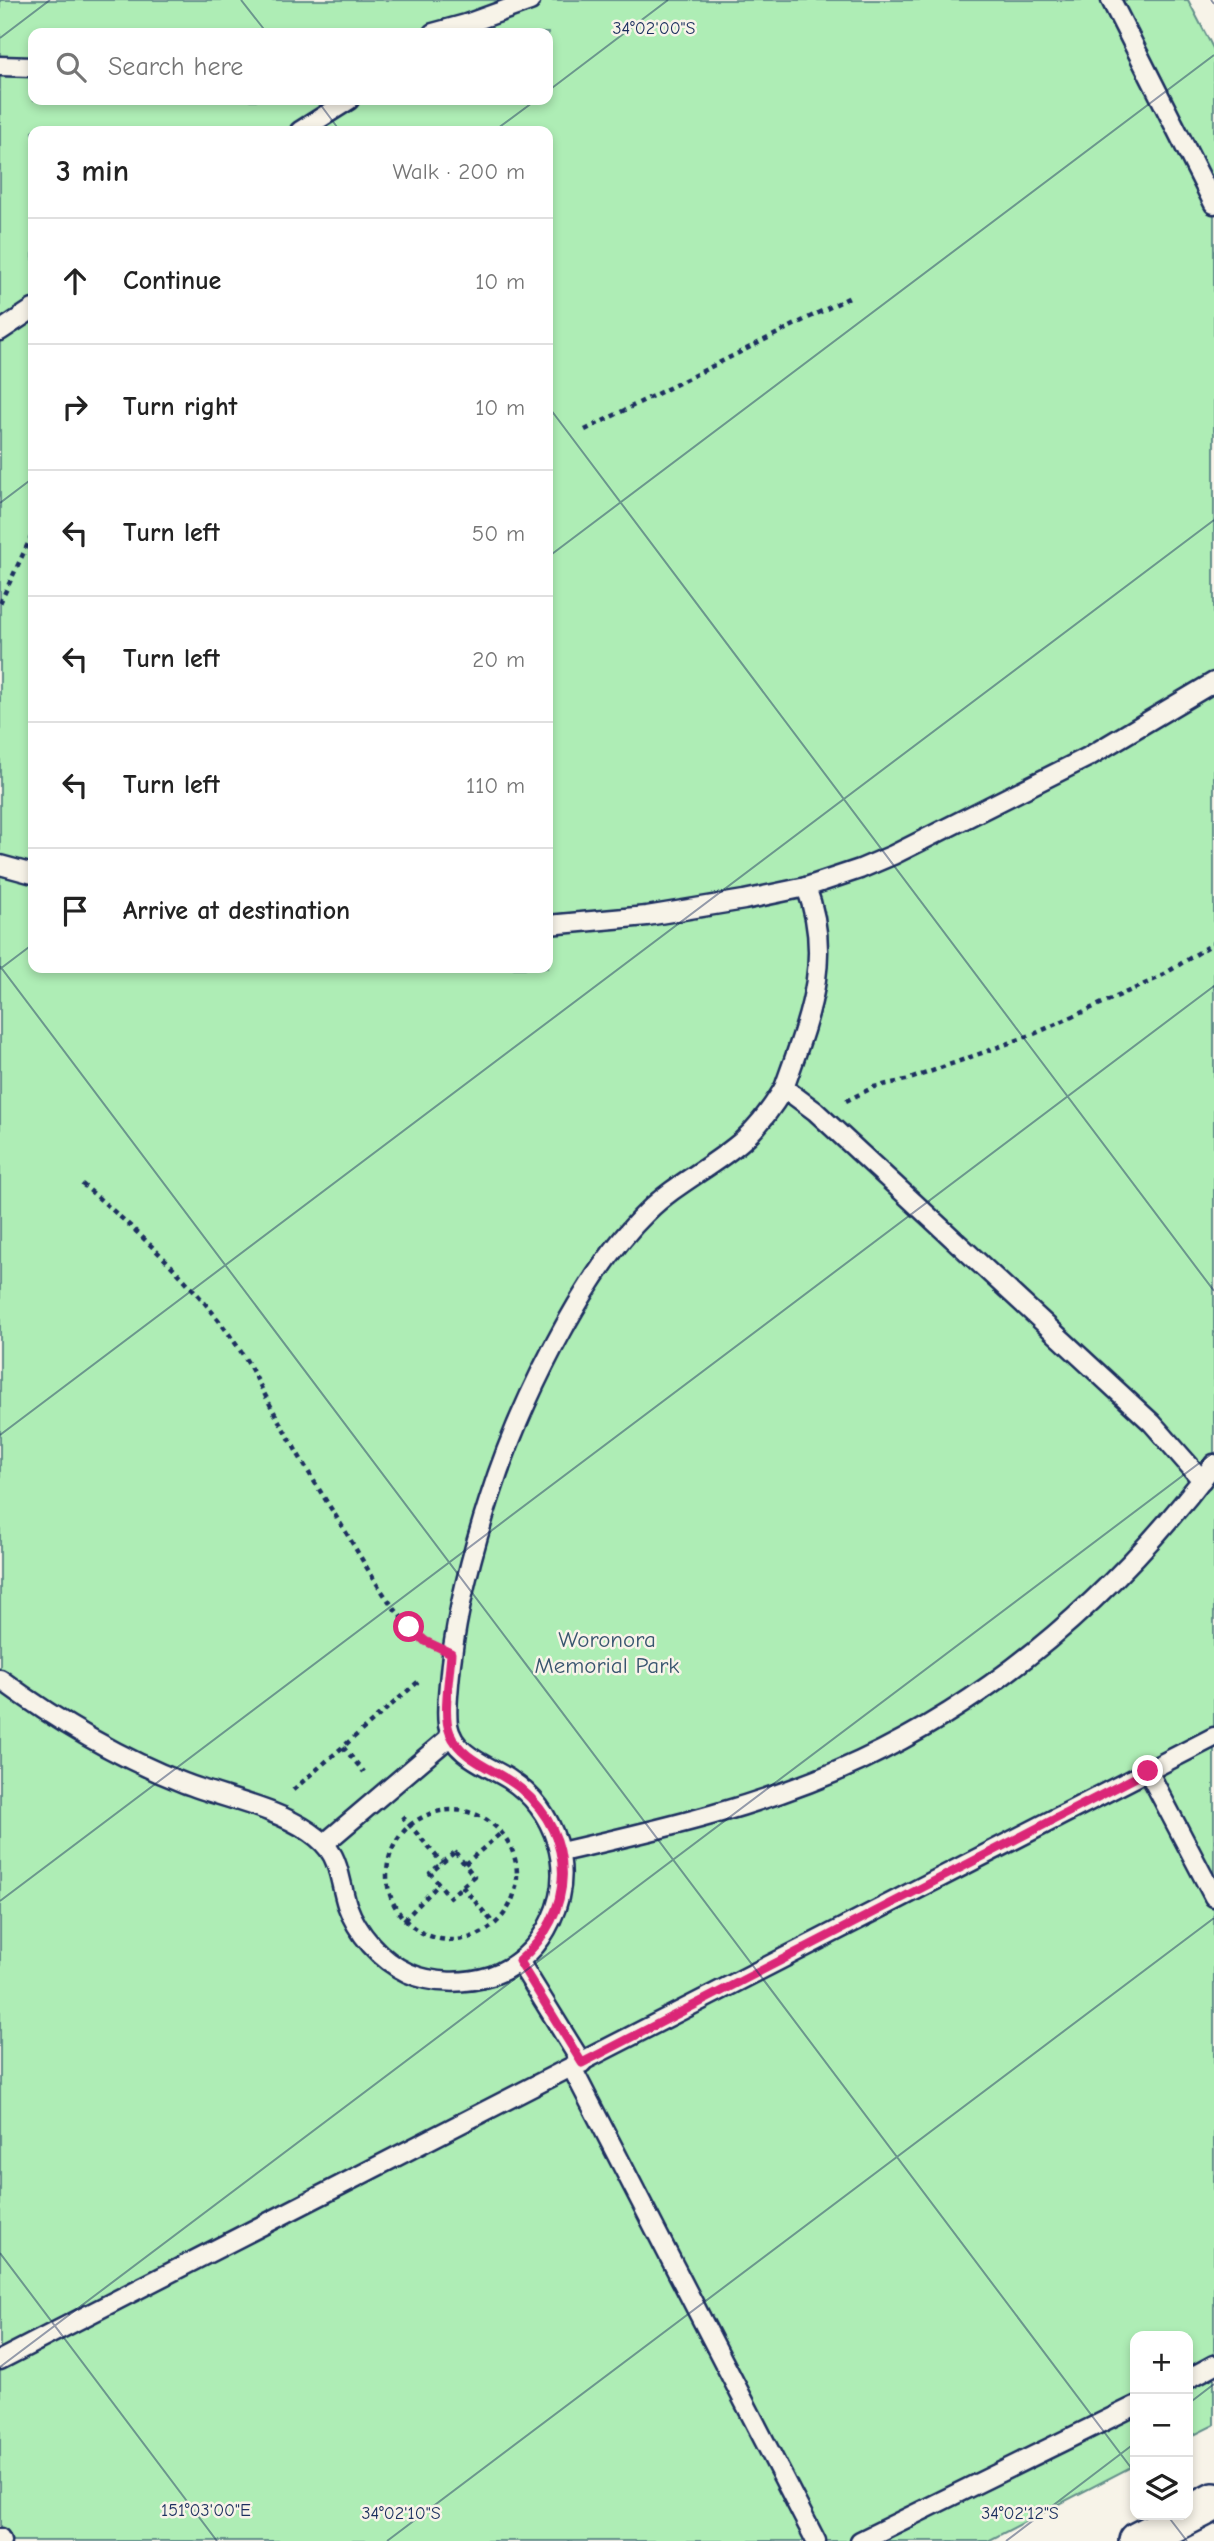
<!DOCTYPE html>
<meta charset="utf-8">
<style>
:root{--surface:#fff;--page:#f2f2f2;--text:#222;--muted:#767676;--line:#e0e0e0}
body{margin:0;font-family:"Comic Neue",sans-serif;background:var(--page);color:var(--text)}
.controls{position:absolute;right:21px;bottom:21px;display:grid;overflow:hidden;border-radius:14px;box-shadow:0 4px 10px #0003}
.controls button{width:63px;height:63px;display:grid;place-items:center;padding:0;border:0;border-bottom:2px solid var(--line);background:var(--surface);color:var(--text);font:35px sans-serif}
.stop{position:absolute;width:21px;height:21px;margin:-16px;border:5px solid #db2777;border-radius:50%;background:#fff}
.stop.end{background:#db2777;border-color:#fff;box-shadow:0 2px 7px #0008}
.list{margin:0;padding:0;list-style:none}
h2{display:flex;justify-content:space-between;align-items:center;height:91px;margin:0;padding:0 28px;font-size:30px}
h2 small{font-size:23px;font-weight:400;color:var(--muted)}
.list li{display:grid;grid-template-columns:46px 1fr auto;gap:21px;align-items:center;box-sizing:border-box;height:126px;padding:0 28px;border-top:2px solid var(--line)}
.list b{display:block;font-size:26px;white-space:nowrap}
.list em{font-size:23px;font-style:normal;color:var(--muted)}
.icon{flex:none;width:38px;height:38px;fill:none;stroke:currentColor;stroke-width:2;stroke-linecap:round;stroke-linejoin:round}
.map{position:relative;flex:none;width:1214px;height:2541px;overflow:hidden}
.search{position:absolute;background:var(--surface);box-shadow:0 4px 10px #0003;left:28px;top:28px;width:525px;height:77px;display:flex;align-items:center;gap:18px;box-sizing:border-box;padding:0 24px;border-radius:14px;color:var(--muted);font-size:26px}
.panel{position:absolute;background:var(--surface);box-shadow:0 4px 10px #0003;left:28px;top:126px;width:525px;height:847px;border-radius:14px}
.map>svg:first-child{display:block}
</style>
<div class="map">
<svg width="1214" height="2541" viewBox="0 0 1214 2541">
<rect width="100%" height="100%" fill="#f7f3e8"/>
<filter id="ink" filterUnits="userSpaceOnUse"><feTurbulence type="fractalNoise" baseFrequency=".0143" numOctaves="2"/><feDisplacementMap in="SourceGraphic" scale="14" xChannelSelector="R" yChannelSelector="G"/><feConvolveMatrix kernelMatrix="1 2 1 2 8 2 1 2 1" color-interpolation-filters="sRGB"/></filter>
<g filter="url(#ink)">
<path fill="#aeedb5" stroke="#648e8a" stroke-width="2" fill-rule="evenodd" d="M0 0H1188L1214 50V2425L1188 2438V2336H1135V2465L988 2541H0ZM33 33H548V100H33ZM33 131H548V968H33Z"/>
<g fill="none" stroke-linecap="round" stroke-linejoin="round">
<defs>
<g id="service">
<polyline points="1111,0 1214,204"/>
<polyline points="433,33 466,24 530,1"/>
<polyline points="0,66 33,67"/>
<polyline points="300,131 349,100"/>
<polyline points="0,331 33,309"/>
<polyline points="0,865 33,874"/>
<polyline points="548,925 647,916 744,900 806,887 860,869 893,855 1088,757 1214,682"/>
<path d="M784 1088C808 1020 834 959 806 887"/>
<path d="M0 1679C57 1721 117 1757 184 1783 226 1799 273 1807 310 1832 341 1853 337 1872 347 1905 357 1933 380 1960 408 1973 433 1984 465 1984 491 1976 519 1966 539 1946 551 1920 575 1869 556 1810 509 1779 487 1765 453 1755 448 1725 446 1711 448 1697 449 1683 454 1622 470 1559 489 1500 517 1411 580 1277 647 1212 675 1184 712 1167 742 1141 759 1126 772 1108 784 1088L815 1111 1152 1423 1202 1480"/>
<polyline points="1148,1771 1214,1897"/>
<polyline points="325,1843 451,1736"/>
<path d="M561 1852C662 1829 766 1805 860 1761 1002 1694 1120 1588 1214 1464"/>
<polyline points="519,1961 582,2063"/>
<polyline points="572,2068 816,2541"/>
<polyline points="0,2360 1214,1737"/>
<polyline points="1188,2379 1214,2365"/>
<polyline points="0,2538 1,2541"/>
<polyline points="860,2541 1135,2406"/>
</g>
<polyline id="minor" points="1138,2541 1214,2502"/>
</defs>
<use href="#service" stroke="#1b2f5e" stroke-width="23"/>
<use href="#minor" stroke="#1b2f5e" stroke-width="42"/>
<g stroke="#1b2f5e" stroke-width="4.5" stroke-dasharray="5 5" stroke-linecap="butt">
<polyline points="585,430 852,296"/>
<polyline points="0,603 33,533"/>
<polyline points="846,1101 874,1087 910,1079 1034,1034 1158,978 1214,943"/>
<path d="M82 1184C141 1233 208 1296 248 1363 262 1388 274 1414 289 1438 307 1471 327 1502 347 1534 370 1573 391 1612 425 1641"/>
<polyline points="343,1747 364,1772"/>
<polyline points="293,1790 419,1681"/>
<circle cx="452" cy="1875" r="65"/>
<polyline points="402,1816 442,1863"/>
<polygon points="455,1852 474,1876 450,1897 430,1873"/>
<polyline points="465,1864 501,1833"/>
<polyline points="462,1886 494,1924"/>
<polyline points="404,1920 439,1884"/>
</g>
<use href="#service" stroke="#f7f3e8" stroke-width="18"/>
<use href="#minor" stroke="#f7f3e8" stroke-width="37"/>
</g>
</g>
<g fill="none" stroke-linecap="round" stroke-linejoin="round" filter="url(#ink)">
<path stroke="#db2777" stroke-width="9" d="M409 1627 425 1641 451 1653C450 1675 442 1714 450 1733 462 1762 499 1770 521 1789 578 1837 575 1914 519 1961L582 2063 1148 1771"/>
</g>
<path fill="none" stroke="#1b2f5e" stroke-width="2" stroke-opacity="0.45" d="M241 0 267 33M1211 0 1214 4M0 38 50 0M548 91 668 0M317 100 340 131M494 131 536 100M548 406 1214 1291M0 503 33 478M548 557 1214 55M0 966 1135 2473M0 969 33 944M0 1435 1214 520M0 1901 1214 986M0 2253 217 2541M0 2367 1214 1452M1188 2404 1214 2384M1167 2515 1187 2541M387 2541 1214 1918M1006 2541 1135 2443"/>
<g text-anchor="middle" stroke-width="5" stroke-linejoin="round" paint-order="stroke">
<g font-size="23" fill="#38556f" stroke="#f7f3e8">
<text x="607" y="1647">Woronora<tspan x="607" dy="26">Memorial Park</tspan></text>
</g>
</g>
<g font-size="18" text-anchor="middle" fill="#1b2f5e" stroke="#f7f3e8" stroke-width="5" stroke-linejoin="round" paint-order="stroke">
<text x="654" y="34">34°02'00"S</text>
<text x="206" y="2516">151°03'00"E</text>
<text x="401" y="2519">34°02'10"S</text>
<text x="1020" y="2519">34°02'12"S</text>
</g>
</svg>
<div class="controls">
<button>+</button>
<button>−</button>
<button><svg class="icon" aria-label="layers" viewBox="0 0 24 24"><path d="M12 4l9 5-9 5-9-5zM3 14l9 5 9-5"/></svg></button>
</div>
<div class="stop" style="left:409px;top:1627px"></div>
<div class="stop end" style="left:1148px;top:1771px"></div>
<div class="search"><svg class="icon" aria-label="search" viewBox="0 0 24 24"><circle cx="10" cy="10" r="6"/><path d="M15 15l6 6"/></svg>Search here</div>
<section class="panel">
<h2>3 min<small>Walk · 200 m</small></h2>
<ul class="list">
<li><svg class="icon" aria-label="ahead" viewBox="0 0 24 24"><path d="M12 20V5M6 11l6-6 6 6"/></svg><div><b>Continue</b></div><em>10 m</em></li>
<li><svg class="icon" aria-label="right" viewBox="0 0 24 24"><path d="M7 20v-9h11M14 6l5 5-5 5"/></svg><div><b>Turn right</b></div><em>10 m</em></li>
<li><svg class="icon" aria-label="left" viewBox="0 0 24 24"><path d="M17 20v-9H6M10 6l-5 5 5 5"/></svg><div><b>Turn left</b></div><em>50 m</em></li>
<li><svg class="icon" aria-label="left" viewBox="0 0 24 24"><path d="M17 20v-9H6M10 6l-5 5 5 5"/></svg><div><b>Turn left</b></div><em>20 m</em></li>
<li><svg class="icon" aria-label="left" viewBox="0 0 24 24"><path d="M17 20v-9H6M10 6l-5 5 5 5"/></svg><div><b>Turn left</b></div><em>110 m</em></li>
<li><svg class="icon" aria-label="arrive" viewBox="0 0 24 24"><path d="M6 21V4h12l-3 4 3 4H6"/></svg><div><b>Arrive at destination</b></div></li>
</ul>
</section>
</div>
